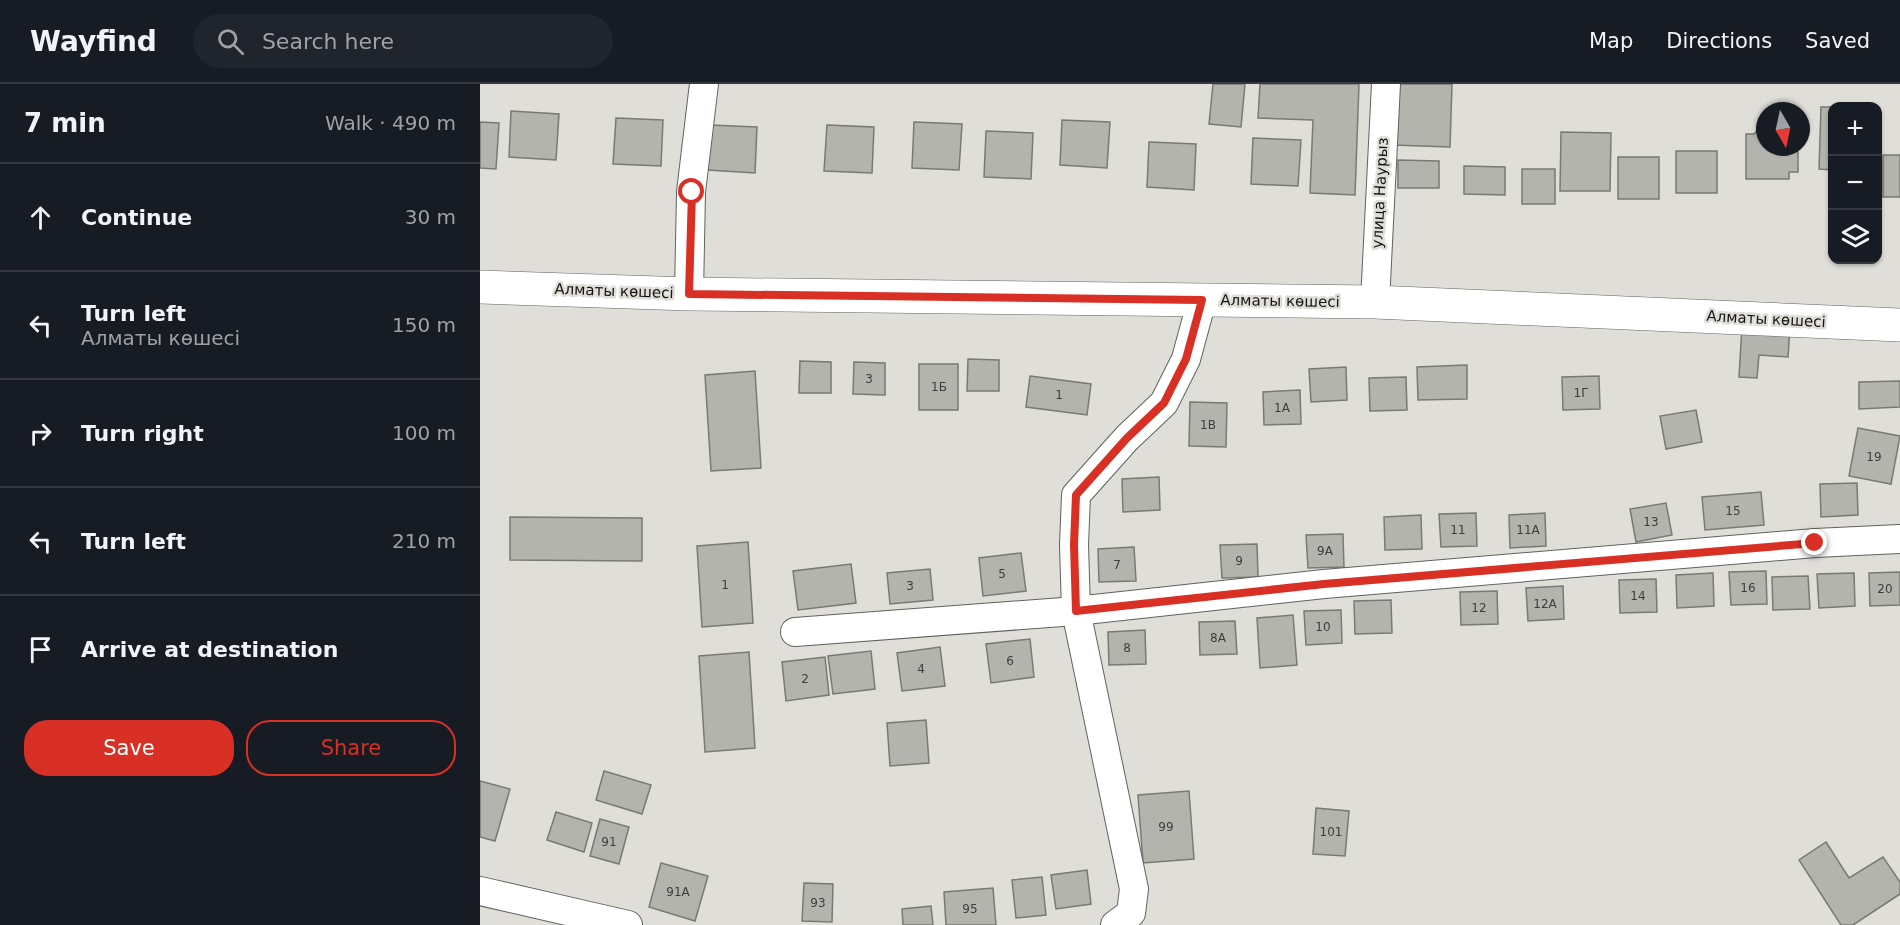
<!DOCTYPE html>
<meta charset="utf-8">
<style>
:root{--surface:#171b24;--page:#20242c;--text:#f1f3f6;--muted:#9ea1a6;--line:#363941;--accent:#d93025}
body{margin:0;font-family:"DejaVu Sans",sans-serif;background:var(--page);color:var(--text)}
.controls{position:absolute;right:18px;top:18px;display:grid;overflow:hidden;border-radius:12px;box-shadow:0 2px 4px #0004}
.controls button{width:54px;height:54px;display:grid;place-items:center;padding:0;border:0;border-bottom:2px solid var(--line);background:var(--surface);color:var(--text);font:30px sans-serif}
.compass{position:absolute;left:1276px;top:18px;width:54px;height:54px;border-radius:50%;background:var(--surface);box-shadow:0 2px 4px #0004;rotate:171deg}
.stop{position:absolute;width:18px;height:18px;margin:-14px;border:4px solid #d93025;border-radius:50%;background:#fff}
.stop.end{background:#d93025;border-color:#fff;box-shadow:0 2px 6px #0008}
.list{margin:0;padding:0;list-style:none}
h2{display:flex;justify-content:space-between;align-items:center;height:78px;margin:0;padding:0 24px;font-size:26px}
h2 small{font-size:20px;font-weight:400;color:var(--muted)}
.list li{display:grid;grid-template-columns:39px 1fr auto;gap:18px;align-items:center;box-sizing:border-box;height:108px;padding:0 24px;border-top:2px solid var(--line)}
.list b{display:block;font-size:22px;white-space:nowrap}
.list p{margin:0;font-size:20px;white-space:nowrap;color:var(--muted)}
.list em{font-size:20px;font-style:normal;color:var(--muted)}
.actions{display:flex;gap:12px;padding:18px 24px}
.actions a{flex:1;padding:14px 0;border:2px solid var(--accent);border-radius:24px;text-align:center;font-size:21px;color:var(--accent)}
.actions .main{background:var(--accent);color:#fff}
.icon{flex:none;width:33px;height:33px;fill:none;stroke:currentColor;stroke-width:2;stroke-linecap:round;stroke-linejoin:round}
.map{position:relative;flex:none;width:1420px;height:841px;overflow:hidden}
header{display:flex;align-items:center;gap:36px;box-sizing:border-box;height:84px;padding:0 30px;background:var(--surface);border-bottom:2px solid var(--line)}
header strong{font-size:28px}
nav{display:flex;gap:33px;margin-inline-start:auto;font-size:21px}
.search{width:420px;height:54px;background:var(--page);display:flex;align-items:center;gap:15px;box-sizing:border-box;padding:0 21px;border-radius:33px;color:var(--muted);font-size:22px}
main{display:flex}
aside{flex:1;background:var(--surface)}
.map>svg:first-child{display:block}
</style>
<header>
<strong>Wayfind</strong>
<div class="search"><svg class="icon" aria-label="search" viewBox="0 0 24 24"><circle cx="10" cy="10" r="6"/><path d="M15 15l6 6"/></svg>Search here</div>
<nav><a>Map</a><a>Directions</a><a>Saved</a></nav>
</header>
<main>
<aside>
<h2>7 min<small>Walk · 490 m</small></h2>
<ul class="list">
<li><svg class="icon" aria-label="ahead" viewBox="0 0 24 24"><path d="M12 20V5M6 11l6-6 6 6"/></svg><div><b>Continue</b></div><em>30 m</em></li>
<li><svg class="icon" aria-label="left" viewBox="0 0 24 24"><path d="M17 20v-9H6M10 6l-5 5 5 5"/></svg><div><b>Turn left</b><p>Алматы көшесі</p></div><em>150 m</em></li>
<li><svg class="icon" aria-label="right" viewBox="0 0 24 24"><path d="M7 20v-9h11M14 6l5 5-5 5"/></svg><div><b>Turn right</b></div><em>100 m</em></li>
<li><svg class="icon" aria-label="left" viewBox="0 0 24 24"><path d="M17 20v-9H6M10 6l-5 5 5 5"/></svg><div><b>Turn left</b></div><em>210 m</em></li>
<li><svg class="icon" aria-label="arrive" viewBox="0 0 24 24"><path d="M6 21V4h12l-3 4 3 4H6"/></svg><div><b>Arrive at destination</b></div></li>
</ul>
<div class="actions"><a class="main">Save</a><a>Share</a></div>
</aside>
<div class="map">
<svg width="1420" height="841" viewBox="0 0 1420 841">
<rect width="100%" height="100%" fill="#dfded8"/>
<g fill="#b4b4ae" stroke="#7a7a74" stroke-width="1.5">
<polygon points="733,0 765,0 761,43 729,40"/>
<polygon points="780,0 879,0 875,111 830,109 833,36 778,34"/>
<polygon points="915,0 972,0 970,63 912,61"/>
<polygon points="1341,23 1352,23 1352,86 1339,85"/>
<polygon points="31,27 79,30 76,76 29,73"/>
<polygon points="136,34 183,36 181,82 133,80"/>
<polygon points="582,36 630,38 627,84 580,81"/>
<polygon points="0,38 19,39 16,85 0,84"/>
<polygon points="434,38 482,40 479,86 432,84"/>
<polygon points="1285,38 1285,63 1318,63 1318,88 1309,88 1309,95 1266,95 1266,50 1274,50"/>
<polygon points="230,41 277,43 275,89 228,86"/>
<polygon points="347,41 394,43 392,89 344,87"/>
<polygon points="506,47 553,49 551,95 504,93"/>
<polygon points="1081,48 1131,49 1130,107 1080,107"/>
<polygon points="773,54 821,56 818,102 771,100"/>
<polygon points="669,58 716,60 714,106 667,103"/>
<rect x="1196" y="67" width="41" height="42"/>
<rect x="1403" y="71" width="17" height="42"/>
<rect x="1138" y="73" width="41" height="42"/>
<polygon points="918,76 959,77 959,104 918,104"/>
<polygon points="984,82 1025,83 1025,111 984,110"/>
<rect x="1042" y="85" width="33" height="35"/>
<polygon points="1262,242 1310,244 1308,273 1279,271 1277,294 1259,293"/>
<polygon points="488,275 519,276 519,307 487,307"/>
<polygon points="320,277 351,278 351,309 319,309"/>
<polygon points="374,278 405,279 405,311 373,310"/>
<rect x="439" y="280" width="39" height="46"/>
<polygon points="987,281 987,315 938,316 937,283"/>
<polygon points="866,283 867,316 831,318 829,285"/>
<polygon points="275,287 281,384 231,387 225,291"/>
<polygon points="550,292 611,300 607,331 546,323"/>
<polygon points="1119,292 1120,325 1083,326 1082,293"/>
<polygon points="926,293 927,326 890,327 889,294"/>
<polygon points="1420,297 1420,323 1379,325 1379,298"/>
<polygon points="820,306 821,340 784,341 783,308"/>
<polygon points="710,318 747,319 746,363 709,362"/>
<polygon points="1216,326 1222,358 1186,365 1180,332"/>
<polygon points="1378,344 1420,352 1411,400 1369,392"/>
<polygon points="679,393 680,426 643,428 642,395"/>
<polygon points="1377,399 1378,431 1341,433 1340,400"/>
<polygon points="1281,408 1284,441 1225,446 1222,413"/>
<polygon points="1186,419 1192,451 1156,458 1150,425"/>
<polygon points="996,429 997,462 961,463 959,430"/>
<polygon points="1065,429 1066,462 1030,464 1029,431"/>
<polygon points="941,431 942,465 905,466 904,433"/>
<polygon points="30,433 162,434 162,477 30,476"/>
<polygon points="863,450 864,483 828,484 826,451"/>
<polygon points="268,458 273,539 222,543 217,462"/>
<polygon points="777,460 778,493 742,494 740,461"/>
<polygon points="654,463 656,497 619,498 618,465"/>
<polygon points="541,469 546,507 503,512 499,474"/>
<polygon points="371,480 376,519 318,526 313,487"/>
<polygon points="450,485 453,516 410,520 407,489"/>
<polygon points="1286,487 1287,520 1251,521 1249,488"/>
<polygon points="1420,488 1420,521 1390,522 1389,489"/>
<polygon points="1233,489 1234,522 1197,524 1196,491"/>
<polygon points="1374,489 1375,522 1339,524 1337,490"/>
<polygon points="1328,492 1330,525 1293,526 1292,493"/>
<polygon points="1176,495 1177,528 1140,529 1139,496"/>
<polygon points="1083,502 1084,535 1048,537 1046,504"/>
<polygon points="1017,507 1018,540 981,541 980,508"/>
<polygon points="911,516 912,549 875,550 874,517"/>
<polygon points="861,526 862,559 826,561 824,527"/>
<polygon points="813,531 817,581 780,584 777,534"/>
<polygon points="755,537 757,570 720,571 719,538"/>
<polygon points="665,546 666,580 629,581 628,548"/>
<polygon points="550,555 554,593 511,599 506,560"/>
<polygon points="460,563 465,602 422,607 417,569"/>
<polygon points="391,567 395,605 353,610 348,572"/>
<polygon points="269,568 275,664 225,668 219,572"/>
<polygon points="345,573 349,611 306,617 302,578"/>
<polygon points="446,636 449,679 410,682 407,639"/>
<polygon points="124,687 171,701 162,730 116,716"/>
<polygon points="0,697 30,705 15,757 0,753"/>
<polygon points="709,707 714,775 663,779 658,711"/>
<polygon points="836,724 869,727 865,772 833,770"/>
<polygon points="76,728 112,739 104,768 67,756"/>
<polygon points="120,735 149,743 139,780 110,772"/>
<polygon points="1346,758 1369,794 1403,773 1420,798 1420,810 1373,841 1361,841 1319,776"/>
<polygon points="181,779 228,792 215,837 169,823"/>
<polygon points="607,786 611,820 576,825 571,791"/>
<polygon points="562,793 566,831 536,834 532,796"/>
<polygon points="324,799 353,800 352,838 322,837"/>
<polygon points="513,804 516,841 466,841 464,808"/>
<polygon points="451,822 453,841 423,841 422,825"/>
</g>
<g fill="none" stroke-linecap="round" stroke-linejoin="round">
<defs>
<g id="minor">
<polyline points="209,210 211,108 224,0"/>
<polyline points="895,218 906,0"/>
<polyline points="315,548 596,527 844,500 1335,459 1420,455"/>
<polyline points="0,807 148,841"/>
<polyline points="635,841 651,829 654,805 596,527 594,461 596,411 647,354 684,319 706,275 722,216"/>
</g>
<polyline id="primary" points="0,203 209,210 895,218 1420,241"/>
</defs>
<use href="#minor" stroke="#62625c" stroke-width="30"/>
<use href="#primary" stroke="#62625c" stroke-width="34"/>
<use href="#minor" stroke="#fff" stroke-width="28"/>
<use href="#primary" stroke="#fff" stroke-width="33"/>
</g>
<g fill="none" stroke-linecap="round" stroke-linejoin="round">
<polyline stroke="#d93025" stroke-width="8" points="212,108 209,210 722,216 706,275 684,319 647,354 596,411 594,461 596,527 844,500 1335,459"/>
</g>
<g text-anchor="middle" stroke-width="5" stroke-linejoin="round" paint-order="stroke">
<g font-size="12" fill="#3e3d3a">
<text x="389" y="299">3</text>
<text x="459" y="307">1Б</text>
<text x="1101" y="313">1Г</text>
<text x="579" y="315">1</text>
<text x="802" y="328">1А</text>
<text x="728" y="345">1В</text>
<text x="1394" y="377">19</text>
<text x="1253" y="431">15</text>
<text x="1171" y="442">13</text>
<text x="978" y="450">11</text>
<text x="1048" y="450">11А</text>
<text x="845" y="471">9А</text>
<text x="759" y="481">9</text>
<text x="637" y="485">7</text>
<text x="522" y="494">5</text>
<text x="245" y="505">1</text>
<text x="430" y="506">3</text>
<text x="1268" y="508">16</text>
<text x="1405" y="509">20</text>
<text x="1158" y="516">14</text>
<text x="1065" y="524">12А</text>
<text x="999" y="528">12</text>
<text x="843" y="547">10</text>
<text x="738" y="558">8А</text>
<text x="647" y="568">8</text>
<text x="530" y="581">6</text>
<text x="441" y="589">4</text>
<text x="325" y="599">2</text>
<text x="686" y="747">99</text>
<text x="851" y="752">101</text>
<text x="129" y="762">91</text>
<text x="198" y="812">91А</text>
<text x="338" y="823">93</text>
<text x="490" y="829">95</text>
</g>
<g font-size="15" fill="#161513" stroke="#dfded8">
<text transform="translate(900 109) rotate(-87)" y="5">улица Наурыз</text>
<text transform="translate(134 207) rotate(2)" y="5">Алматы көшесі</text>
<text transform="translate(800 217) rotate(1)" y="5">Алматы көшесі</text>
<text transform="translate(1286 235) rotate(3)" y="5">Алматы көшесі</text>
</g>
</g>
</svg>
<div class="controls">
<button>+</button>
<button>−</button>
<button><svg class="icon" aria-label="layers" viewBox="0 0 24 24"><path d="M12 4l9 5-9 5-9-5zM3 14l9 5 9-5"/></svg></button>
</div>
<svg class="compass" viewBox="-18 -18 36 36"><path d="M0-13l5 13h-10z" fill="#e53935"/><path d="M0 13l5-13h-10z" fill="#9ea1a6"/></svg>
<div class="stop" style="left:212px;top:108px"></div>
<div class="stop end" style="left:1335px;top:459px"></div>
</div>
</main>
